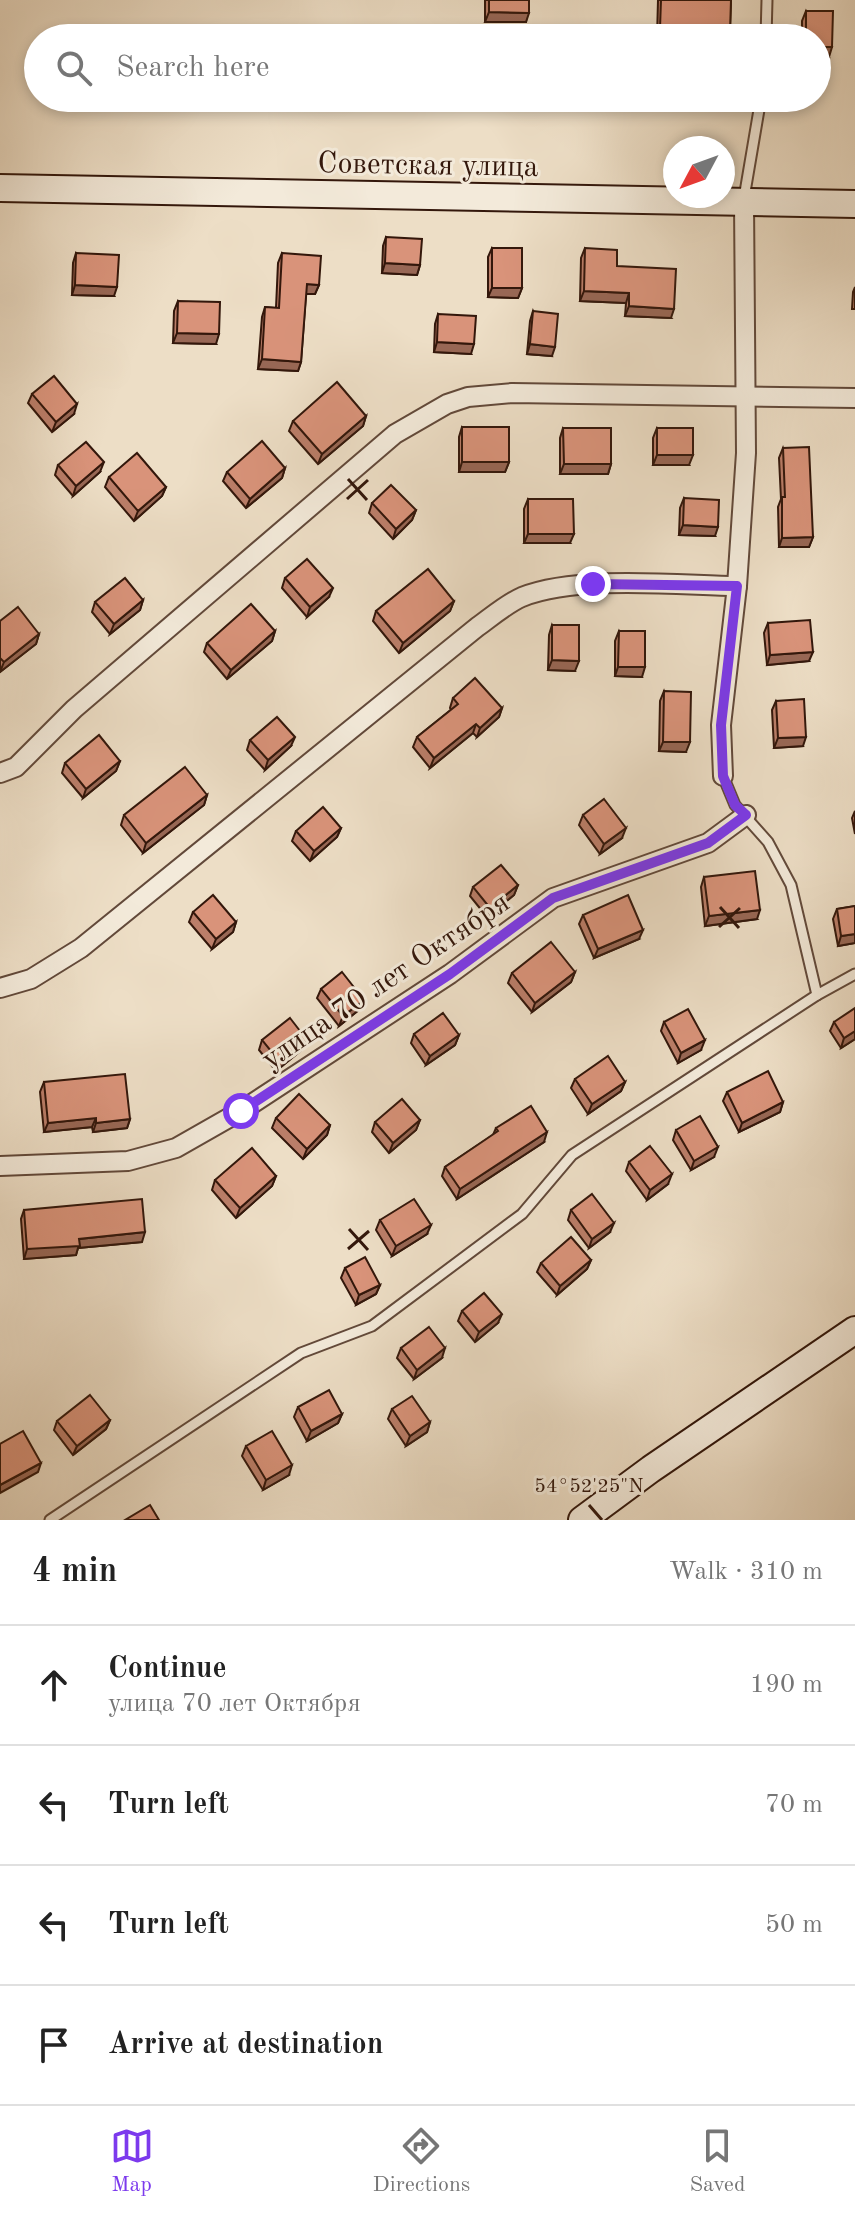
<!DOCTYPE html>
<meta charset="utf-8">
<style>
:root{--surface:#fff;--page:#f6f6f6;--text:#222;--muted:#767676;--line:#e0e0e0;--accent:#7c3aed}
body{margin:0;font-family:"Old Standard TT",serif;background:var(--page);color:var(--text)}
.compass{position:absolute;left:663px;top:136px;width:72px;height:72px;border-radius:50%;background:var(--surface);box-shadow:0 4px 12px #0003;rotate:229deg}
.stop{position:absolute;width:24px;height:24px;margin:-18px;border:6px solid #7c3aed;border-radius:50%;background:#fff}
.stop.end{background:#7c3aed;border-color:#fff;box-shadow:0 2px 8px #0008}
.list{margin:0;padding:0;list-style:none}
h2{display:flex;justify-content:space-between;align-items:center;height:104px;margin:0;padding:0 32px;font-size:34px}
h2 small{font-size:26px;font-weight:400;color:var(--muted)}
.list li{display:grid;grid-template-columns:52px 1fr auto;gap:24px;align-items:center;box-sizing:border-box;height:120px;padding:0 32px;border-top:2px solid var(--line)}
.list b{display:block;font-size:30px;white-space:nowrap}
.list p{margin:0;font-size:26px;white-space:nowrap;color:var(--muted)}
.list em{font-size:26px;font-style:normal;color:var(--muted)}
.icon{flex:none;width:44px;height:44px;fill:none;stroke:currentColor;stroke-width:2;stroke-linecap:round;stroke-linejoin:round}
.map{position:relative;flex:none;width:855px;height:1520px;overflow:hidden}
.search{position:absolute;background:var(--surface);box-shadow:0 4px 12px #0003;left:24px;right:24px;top:24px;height:88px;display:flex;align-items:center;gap:20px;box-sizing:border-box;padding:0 28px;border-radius:44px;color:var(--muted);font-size:30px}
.sheet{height:584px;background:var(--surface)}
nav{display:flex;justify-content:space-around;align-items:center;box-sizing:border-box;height:112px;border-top:2px solid var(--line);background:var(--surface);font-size:22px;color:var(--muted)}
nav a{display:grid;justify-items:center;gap:4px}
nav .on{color:var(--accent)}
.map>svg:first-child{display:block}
</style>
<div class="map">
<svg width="855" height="1520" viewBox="0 0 855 1520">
<rect width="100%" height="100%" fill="#eddec6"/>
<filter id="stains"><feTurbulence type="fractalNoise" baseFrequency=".0025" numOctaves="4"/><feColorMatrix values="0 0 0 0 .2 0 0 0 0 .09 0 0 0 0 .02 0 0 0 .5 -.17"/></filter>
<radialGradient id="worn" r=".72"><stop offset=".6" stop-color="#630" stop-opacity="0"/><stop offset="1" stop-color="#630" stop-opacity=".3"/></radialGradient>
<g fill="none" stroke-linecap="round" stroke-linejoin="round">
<defs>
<g id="service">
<polyline points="766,38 767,0"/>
<polyline points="744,198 761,98"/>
<polyline points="817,995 855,974"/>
<polyline points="50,1520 301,1353 372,1326 522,1214 572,1155 817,995 791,885 768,842 735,805 723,776"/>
</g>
<g id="minor">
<polyline points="0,773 16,767 74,709 395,434 447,404 468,397 512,393 855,398"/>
<polyline points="723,776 721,725 737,586 746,453 744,202"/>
<path d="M0 988 31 979 81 948 476 628C490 618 506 604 522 597 578 575 676 585 737 586"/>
<polyline points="0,1166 128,1161 176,1148 241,1111 450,974 553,898 708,843 746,815"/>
</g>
<g id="secondary">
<polyline points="0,188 855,204"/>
<polyline points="582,1520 651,1469 855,1330"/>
</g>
</defs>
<use href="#service" stroke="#62493a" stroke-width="13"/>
<use href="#minor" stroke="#62493a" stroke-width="22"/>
<use href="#secondary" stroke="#33170b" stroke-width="30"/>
<use href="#service" stroke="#f3eada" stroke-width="9"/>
<use href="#minor" stroke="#f3eada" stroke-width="18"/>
<use href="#secondary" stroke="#f3eada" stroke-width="26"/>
</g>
<g fill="#bb7e69" stroke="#33170b" stroke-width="2">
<polygon points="485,0 529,0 526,22 485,22"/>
<polygon points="658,0 731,0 730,31 728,38 657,38"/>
<polygon points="806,11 829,57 817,56 817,38 802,38 802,21"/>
<polygon points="582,98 626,98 623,111 582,111"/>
<polygon points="386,237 420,265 417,275 382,273 383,246"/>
<polygon points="492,248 522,288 518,298 488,297 488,257"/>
<polygon points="585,248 617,266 671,318 625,316 626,303 580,301 581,258"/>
<polygon points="76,253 114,296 72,295 73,263"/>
<polygon points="282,253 319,285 315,294 306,294 301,362 298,371 258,369 262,317 265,307 276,308 278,263"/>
<polygon points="855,287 855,309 852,309 853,292"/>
<polygon points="178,301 216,344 173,343 174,311"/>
<polygon points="533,311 552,356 527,354 530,321"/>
<polygon points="438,314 471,354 434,352 435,324"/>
<polygon points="32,394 74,414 52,432 28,403"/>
<polygon points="366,416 363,426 318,464 289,431 293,421"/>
<polygon points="462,427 509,462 505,472 459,472 459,437"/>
<polygon points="563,428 611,464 608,474 560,474 560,438"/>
<polygon points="657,428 689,465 653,465 653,438"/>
<polygon points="783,448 813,537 809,547 779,547 778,507 781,499 779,458"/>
<polygon points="58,465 100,472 73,496 55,475"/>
<polygon points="285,468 282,478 246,508 223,481 227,472"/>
<polygon points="109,477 166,487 162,496 134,521 105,487"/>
<polygon points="684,498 715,536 679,535 680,508"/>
<polygon points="528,499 570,543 524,543 524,509"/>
<polygon points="372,503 416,510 412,520 393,539 369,513"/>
<polygon points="285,578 329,597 307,617 282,588"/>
<polygon points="143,600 140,610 110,634 92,612 95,602"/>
<polygon points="454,601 450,611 399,653 373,621 376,611"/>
<polygon points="0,621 39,634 36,644 0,672"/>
<polygon points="768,623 809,661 767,665 764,633"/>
<polygon points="552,625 575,671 548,670 549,635"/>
<polygon points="275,631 272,641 227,679 204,652 207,643"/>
<polygon points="619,631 642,677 615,676 615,641"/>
<polygon points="664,691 686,752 659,751 660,701"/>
<polygon points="453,698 502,708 499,717 477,737 473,733 430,768 413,747 417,737 451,710 450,708"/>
<polygon points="776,701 803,746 774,748 772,710"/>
<polygon points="250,740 291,746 265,770 247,750"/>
<polygon points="120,761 116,771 83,798 62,773 65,763"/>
<polygon points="207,795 204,805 143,853 121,825 124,815"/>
<polygon points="855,811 855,834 852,818"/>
<polygon points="583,815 622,838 600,854 579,825"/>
<polygon points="341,828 337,837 310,861 292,841 296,831"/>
<polygon points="704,877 757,919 705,926 701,887"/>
<polygon points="518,885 514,895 487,917 470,896 473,887"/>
<polygon points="855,906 855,943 838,946 833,919 837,909"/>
<polygon points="193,912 236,922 233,932 212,949 189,922"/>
<polygon points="583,915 639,939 594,958 579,924"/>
<polygon points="575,972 571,982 532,1012 508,983 512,973"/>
<polygon points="321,989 360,1009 339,1026 317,998"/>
<polygon points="664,1022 701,1050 678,1063 661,1031"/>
<polygon points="834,1022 855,1039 841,1048 830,1031"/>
<polygon points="414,1034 459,1035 455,1045 426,1065 411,1043"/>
<polygon points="262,1040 307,1040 303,1049 276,1071 259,1050"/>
<polygon points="575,1079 625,1082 621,1091 588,1114 571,1088"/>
<polygon points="44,1082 130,1119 127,1128 93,1132 92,1127 44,1132 40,1092"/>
<polygon points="727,1092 783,1102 780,1112 739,1132 723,1101"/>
<polygon points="276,1118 330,1125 327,1135 303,1159 272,1128"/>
<polygon points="420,1120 416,1130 389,1153 372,1132 375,1122"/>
<polygon points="496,1128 544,1142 457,1199 442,1176 445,1167 493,1135"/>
<polygon points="676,1130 714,1157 691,1170 673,1140"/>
<polygon points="629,1162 668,1184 647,1200 626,1171"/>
<polygon points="276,1176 272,1186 236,1218 212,1190 215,1180"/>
<polygon points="24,1210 142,1242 78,1248 76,1255 24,1259 21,1219"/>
<polygon points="571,1210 610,1232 589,1248 568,1220"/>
<polygon points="380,1220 427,1234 392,1256 376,1230"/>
<polygon points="591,1260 587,1269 557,1295 537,1272 541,1263"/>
<polygon points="345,1268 380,1285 376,1294 356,1305 341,1278"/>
<polygon points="462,1311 498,1323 475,1342 458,1321"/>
<polygon points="401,1348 442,1358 414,1379 397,1358"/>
<polygon points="298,1407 342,1414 338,1423 307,1441 294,1417"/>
<polygon points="392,1409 430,1422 427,1432 406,1446 388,1419"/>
<polygon points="110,1420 106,1429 73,1455 54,1430 57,1421"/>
<polygon points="246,1446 289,1475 263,1490 242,1456"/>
</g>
<g fill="#986755" stroke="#33170b" stroke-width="2">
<polygon points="489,12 529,13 526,22 485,22"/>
<polygon points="660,28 730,31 728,38 657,38"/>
<polygon points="817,47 832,47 829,57 817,56"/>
<polygon points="176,98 234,98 233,100 175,100"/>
<polygon points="334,99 360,99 357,109 330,109"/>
<polygon points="236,100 269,102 266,111 233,110"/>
<polygon points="586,102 626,102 623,111 582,111"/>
<polygon points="385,263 420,265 417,275 382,273"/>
<polygon points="307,284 319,285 315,294 303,294"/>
<polygon points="75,285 117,287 114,296 72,295"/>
<polygon points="492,288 522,288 518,298 488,297"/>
<polygon points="584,291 629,293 626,303 580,301"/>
<polygon points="629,306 674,309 671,318 625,316"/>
<polygon points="177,333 219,334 216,344 173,343"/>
<polygon points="437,342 474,344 471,354 434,352"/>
<polygon points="530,344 555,347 552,356 527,354"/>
<polygon points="262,359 301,362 298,371 258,369"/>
<polygon points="77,404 74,414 52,432 56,422"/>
<polygon points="366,416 363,426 318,464 322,454"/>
<polygon points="657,455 693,455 689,465 653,465"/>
<polygon points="104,462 100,472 73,496 76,486"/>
<polygon points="462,462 509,462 505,472 459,472"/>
<polygon points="564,464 611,464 608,474 560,474"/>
<polygon points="285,468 282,478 246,508 250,499"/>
<polygon points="166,487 162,496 134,521 138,511"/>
<polygon points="416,510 412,520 393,539 396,529"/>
<polygon points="683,525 718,527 715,536 679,535"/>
<polygon points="528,534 574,534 570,543 524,543"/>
<polygon points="813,537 809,547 779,547 782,538"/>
<polygon points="333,588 329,597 307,617 310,607"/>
<polygon points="143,600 140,610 110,634 114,624"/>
<polygon points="454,601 450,611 399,653 403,643"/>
<polygon points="275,631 272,641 227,679 231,670"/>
<polygon points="39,634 36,644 0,672 4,662"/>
<polygon points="813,652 809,661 767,665 770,655"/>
<polygon points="552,660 579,661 575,671 548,670"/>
<polygon points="618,667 645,667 642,677 615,676"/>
<polygon points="502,708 499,717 477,737 480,728"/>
<polygon points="476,724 473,733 430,768 434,758"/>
<polygon points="295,737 291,746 265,770 268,760"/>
<polygon points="806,737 803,746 774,748 778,738"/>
<polygon points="663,742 690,742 686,752 659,751"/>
<polygon points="120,761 116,771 83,798 86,789"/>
<polygon points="207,795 204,805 143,853 146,843"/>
<polygon points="341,828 337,837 310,861 314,851"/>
<polygon points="626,828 622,838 600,854 604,844"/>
<polygon points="518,885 514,895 487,917 490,908"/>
<polygon points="760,910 757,919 705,926 709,916"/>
<polygon points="236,922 233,932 212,949 216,939"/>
<polygon points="643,930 639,939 594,958 598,949"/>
<polygon points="855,934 855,943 838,946 841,936"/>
<polygon points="575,972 571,982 532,1012 535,1003"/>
<polygon points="364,1000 360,1009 339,1026 343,1016"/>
<polygon points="855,1031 855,1039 841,1048 844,1038"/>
<polygon points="459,1035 455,1045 426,1065 430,1056"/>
<polygon points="307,1040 303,1049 276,1071 279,1061"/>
<polygon points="705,1040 701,1050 678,1063 681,1053"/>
<polygon points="625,1082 621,1091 588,1114 592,1104"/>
<polygon points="783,1102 780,1112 739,1132 742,1123"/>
<polygon points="96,1118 92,1127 44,1132 48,1123"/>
<polygon points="130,1119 127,1128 93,1132 96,1123"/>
<polygon points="420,1120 416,1130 389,1153 393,1143"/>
<polygon points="330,1125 327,1135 303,1159 307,1149"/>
<polygon points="547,1132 544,1142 457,1199 460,1189"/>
<polygon points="718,1147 714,1157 691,1170 694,1161"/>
<polygon points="672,1174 668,1184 647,1200 650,1190"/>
<polygon points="276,1176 272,1186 236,1218 240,1208"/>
<polygon points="614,1223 610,1232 589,1248 592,1239"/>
<polygon points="431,1225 427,1234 392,1256 396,1246"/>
<polygon points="145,1232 142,1242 78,1248 76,1255 24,1259 27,1249 79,1239"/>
<polygon points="591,1260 587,1269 557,1295 560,1286"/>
<polygon points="380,1285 376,1294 356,1305 359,1295"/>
<polygon points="502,1314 498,1323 475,1342 479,1332"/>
<polygon points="445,1348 442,1358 414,1379 417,1370"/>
<polygon points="342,1414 338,1423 307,1441 311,1431"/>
<polygon points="110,1420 106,1429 73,1455 77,1446"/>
<polygon points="430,1422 427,1432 406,1446 410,1436"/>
<polygon points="41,1463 38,1472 0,1493 0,1485"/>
<polygon points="292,1465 289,1475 263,1490 266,1480"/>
</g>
<g fill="#d9937a" stroke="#33170b" stroke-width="2">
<polygon points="489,0 529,0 529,13 489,12"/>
<polygon points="661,0 731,0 730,31 660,28"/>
<polygon points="806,11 833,11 832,47 817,47 817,38 806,38"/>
<polygon points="237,98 269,98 269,102 236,100"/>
<rect x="334" y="98" width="26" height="1"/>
<rect x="586" y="98" width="40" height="4"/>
<polygon points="386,237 422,239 420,265 385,263"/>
<rect x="492" y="248" width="30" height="40"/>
<polygon points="585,248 617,250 617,266 676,269 674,309 629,306 629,293 584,291"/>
<polygon points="76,253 119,255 117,287 75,285"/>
<polygon points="282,253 321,256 319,285 307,284 301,362 262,359 265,307 279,308"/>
<polygon points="178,301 220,302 219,334 177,333"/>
<polygon points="533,311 558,314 555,347 530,344"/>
<polygon points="438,314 476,316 474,344 437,342"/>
<polygon points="54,376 77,404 56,422 32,394"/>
<polygon points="337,382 366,416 322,454 293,421"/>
<rect x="462" y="427" width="47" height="35"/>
<polygon points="563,428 611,428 611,464 564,464"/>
<rect x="657" y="428" width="36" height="27"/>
<polygon points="262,441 285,468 250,499 227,472"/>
<polygon points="86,442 104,462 76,486 58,465"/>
<polygon points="809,447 813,537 782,538 782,497 785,497 783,448"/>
<polygon points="137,453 166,487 138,511 109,477"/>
<polygon points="391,485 416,510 396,529 372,503"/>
<polygon points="684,498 719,500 718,527 683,525"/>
<polygon points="528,499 573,499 574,534 528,534"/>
<polygon points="307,559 333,588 310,607 285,578"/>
<polygon points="428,569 454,601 403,643 376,611"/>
<polygon points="125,578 143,600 114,624 95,602"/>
<polygon points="251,604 275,631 231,670 207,643"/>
<polygon points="18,607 39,634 4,662 0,658 0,621"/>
<polygon points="810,620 813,652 770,655 768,623"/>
<polygon points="552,625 579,625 579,661 552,660"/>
<polygon points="619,631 645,631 645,667 618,667"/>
<polygon points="475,678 502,708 480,728 476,724 434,758 417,737 458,704 453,698"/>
<polygon points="664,691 691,692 690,742 663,742"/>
<polygon points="804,699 806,737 778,738 776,701"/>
<polygon points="277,717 295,737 268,760 250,740"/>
<polygon points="99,735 120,761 86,789 65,763"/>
<polygon points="185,767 207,795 146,843 124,815"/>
<polygon points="604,799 626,828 604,844 583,815"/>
<polygon points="323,807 341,828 314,851 296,831"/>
<polygon points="501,865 518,885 490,908 473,887"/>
<polygon points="755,871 760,910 709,916 704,877"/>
<polygon points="213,895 236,922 216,939 193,912"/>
<polygon points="628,895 643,930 598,949 583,915"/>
<polygon points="855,906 855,934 841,936 837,909"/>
<polygon points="551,942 575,972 535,1003 512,973"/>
<polygon points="342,972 364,1000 343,1016 321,989"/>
<polygon points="855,1008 855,1031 844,1038 834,1022"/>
<polygon points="688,1009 705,1040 681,1053 664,1022"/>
<polygon points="443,1013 459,1035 430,1056 414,1034"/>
<polygon points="290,1018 307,1040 279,1061 262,1040"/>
<polygon points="608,1056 625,1082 592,1104 575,1079"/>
<polygon points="768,1071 783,1102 742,1123 727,1092"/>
<polygon points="125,1074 130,1119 96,1123 96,1118 48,1123 44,1082"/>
<polygon points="299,1094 330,1125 307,1149 276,1118"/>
<polygon points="402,1099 420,1120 393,1143 375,1122"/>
<polygon points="531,1106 547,1132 460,1189 445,1167 498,1131 496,1128"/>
<polygon points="700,1116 718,1147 694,1161 676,1130"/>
<polygon points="650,1146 672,1174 650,1190 629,1162"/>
<polygon points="252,1148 276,1176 240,1208 215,1180"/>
<polygon points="592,1194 614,1223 592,1239 571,1210"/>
<polygon points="142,1199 145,1232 79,1239 80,1246 27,1249 24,1210"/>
<polygon points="414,1199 431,1225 396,1246 380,1220"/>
<polygon points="571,1237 591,1260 560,1286 541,1263"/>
<polygon points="365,1257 380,1285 359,1295 345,1268"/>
<polygon points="484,1293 502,1314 479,1332 462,1311"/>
<polygon points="429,1327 445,1348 417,1370 401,1348"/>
<polygon points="329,1390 342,1414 311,1431 298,1407"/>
<polygon points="90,1395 110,1420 77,1446 57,1421"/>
<polygon points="412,1396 430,1422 410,1436 392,1409"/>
<polygon points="23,1431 41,1463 0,1485 0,1444"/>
<polygon points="272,1431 292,1465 266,1480 246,1446"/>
<polygon points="150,1505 159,1520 125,1520"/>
</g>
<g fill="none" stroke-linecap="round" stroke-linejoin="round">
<polyline stroke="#7c3aed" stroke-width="10" points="241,1111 450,974 553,898 708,843 746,815 735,805 723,776 721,725 737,586 593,584"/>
</g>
<path fill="none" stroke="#33170b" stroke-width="3" d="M348 479 367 500M347 499 368 480M720 907 739 928M719 927 740 908M349 1229 368 1250M348 1249 369 1231M589 1505 602 1520"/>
<g text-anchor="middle" stroke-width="6" stroke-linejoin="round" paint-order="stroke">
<g font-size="30" fill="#33170b" stroke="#f3eada">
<text transform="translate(428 164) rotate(1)" y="10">Советская улица</text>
<text transform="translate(385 980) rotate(-34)" y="10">улица 70 лет Октября</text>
</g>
</g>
<g font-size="20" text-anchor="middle" fill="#33170b" stroke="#f3eada" stroke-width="6" stroke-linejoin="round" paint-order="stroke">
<text x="589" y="1492">54°52'25"N</text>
</g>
<rect width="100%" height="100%" filter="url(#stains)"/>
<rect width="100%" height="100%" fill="url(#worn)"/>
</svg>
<svg class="compass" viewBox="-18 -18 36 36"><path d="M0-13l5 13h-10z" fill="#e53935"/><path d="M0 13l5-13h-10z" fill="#767676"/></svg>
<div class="stop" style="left:241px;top:1111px"></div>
<div class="stop end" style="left:593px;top:584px"></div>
<div class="search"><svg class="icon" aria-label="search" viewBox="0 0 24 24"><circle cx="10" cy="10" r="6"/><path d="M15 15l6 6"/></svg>Search here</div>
</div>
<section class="sheet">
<h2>4 min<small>Walk · 310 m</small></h2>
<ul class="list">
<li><svg class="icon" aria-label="ahead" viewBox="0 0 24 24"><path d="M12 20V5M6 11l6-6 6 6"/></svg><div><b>Continue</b><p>улица 70 лет Октября</p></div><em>190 m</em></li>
<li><svg class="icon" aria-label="left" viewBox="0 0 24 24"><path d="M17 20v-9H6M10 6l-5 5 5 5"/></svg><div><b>Turn left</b></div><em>70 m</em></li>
<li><svg class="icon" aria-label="left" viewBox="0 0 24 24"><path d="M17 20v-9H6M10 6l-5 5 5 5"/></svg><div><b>Turn left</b></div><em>50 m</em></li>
<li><svg class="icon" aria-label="arrive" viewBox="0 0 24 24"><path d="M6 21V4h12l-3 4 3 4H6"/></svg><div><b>Arrive at destination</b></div></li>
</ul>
</section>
<nav>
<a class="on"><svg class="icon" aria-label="map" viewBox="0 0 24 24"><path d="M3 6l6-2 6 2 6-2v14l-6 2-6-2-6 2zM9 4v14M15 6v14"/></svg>Map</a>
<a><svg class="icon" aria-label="directions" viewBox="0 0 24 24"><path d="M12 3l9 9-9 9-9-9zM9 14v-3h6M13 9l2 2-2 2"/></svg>Directions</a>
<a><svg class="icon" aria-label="saved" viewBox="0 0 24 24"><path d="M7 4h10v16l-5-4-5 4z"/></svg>Saved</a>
</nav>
